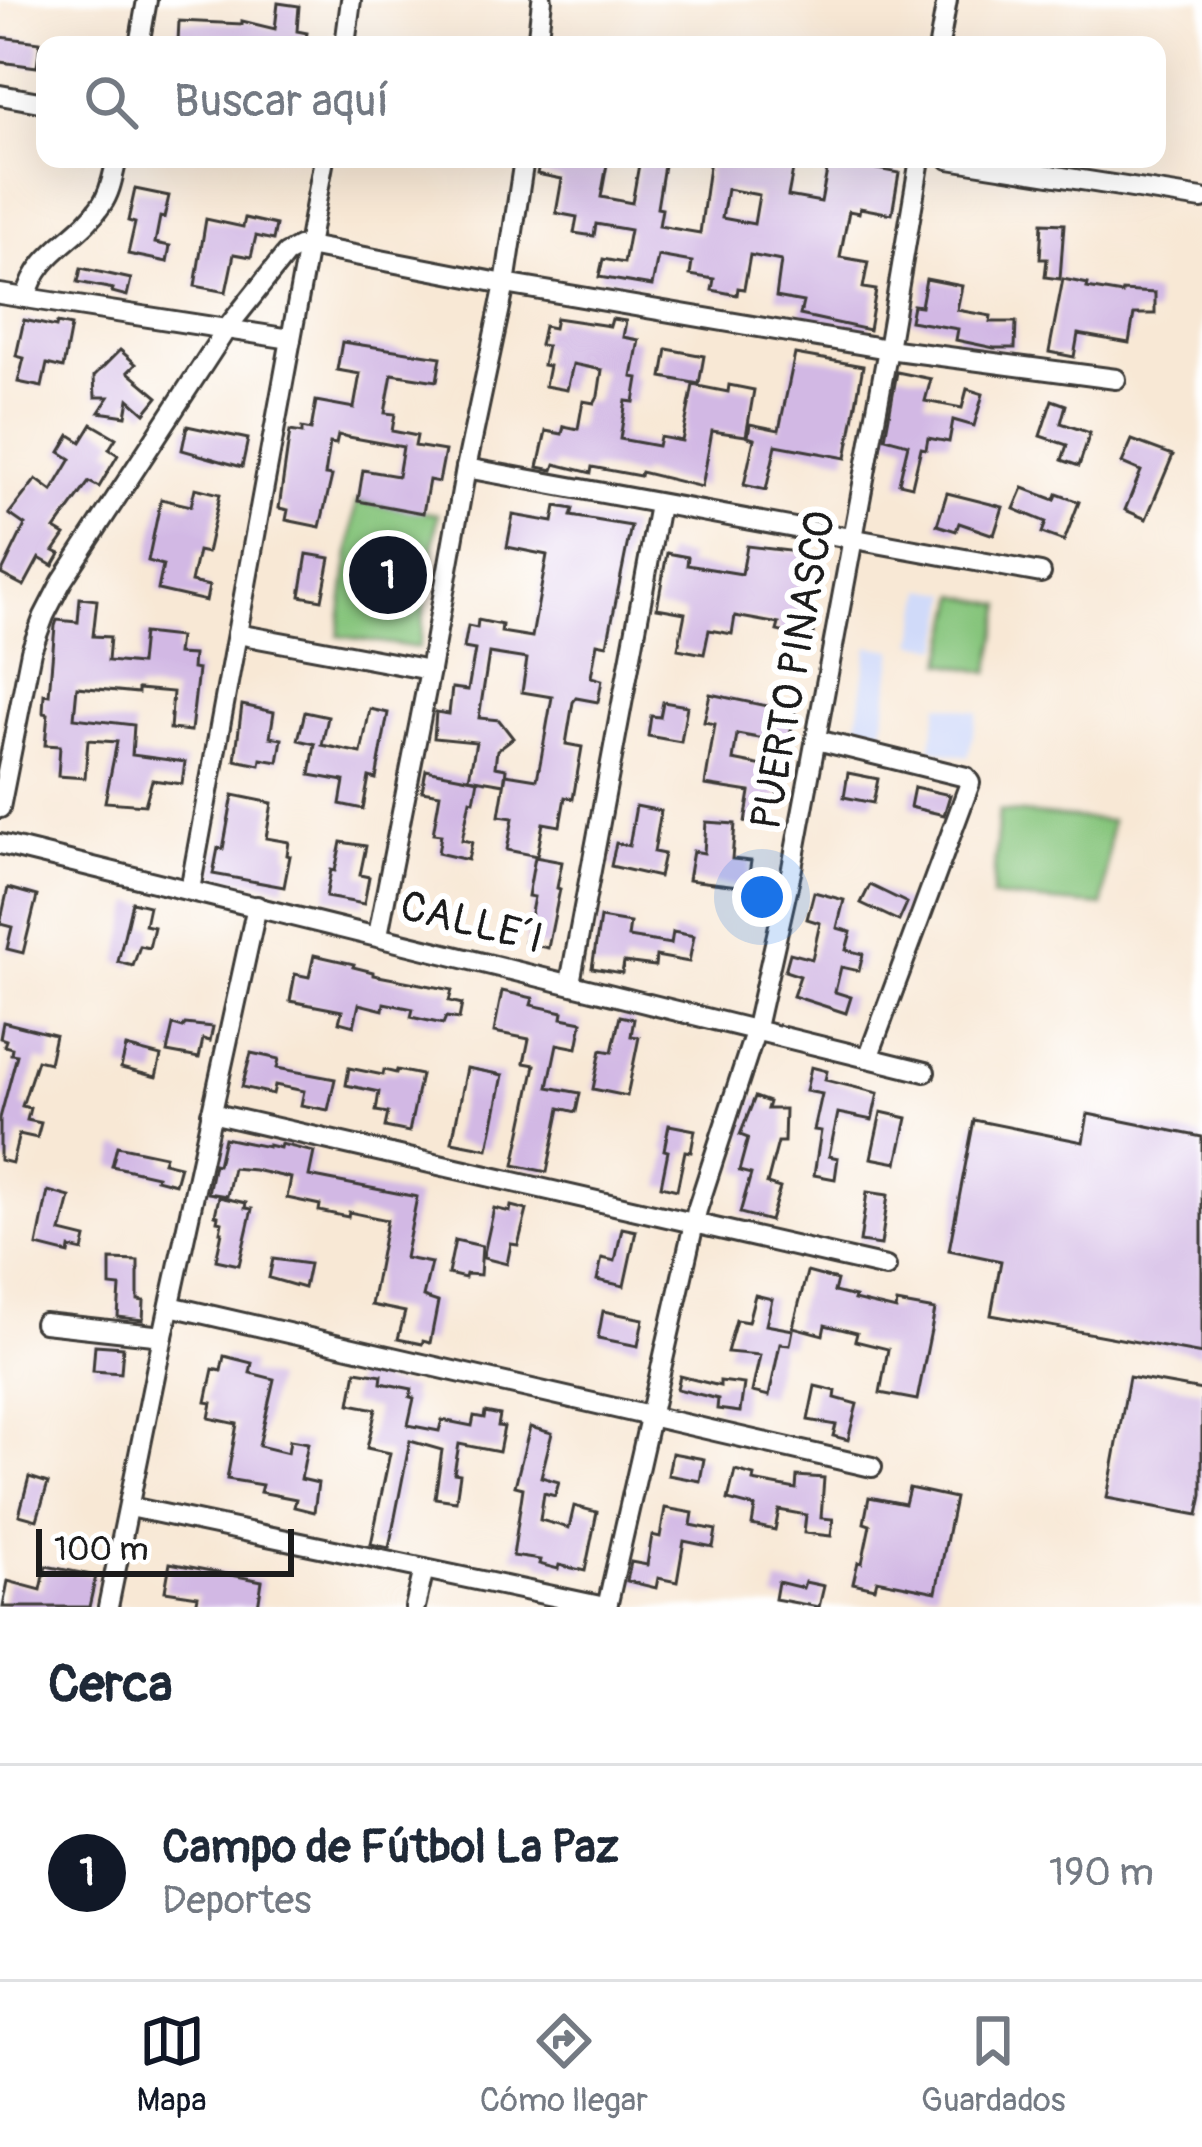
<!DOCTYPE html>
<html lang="es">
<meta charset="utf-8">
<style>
:root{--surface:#fff;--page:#f6f6f7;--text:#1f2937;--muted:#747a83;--line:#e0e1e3;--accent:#111827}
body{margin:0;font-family:Pangolin,sans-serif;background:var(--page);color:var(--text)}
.scale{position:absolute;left:36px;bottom:30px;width:258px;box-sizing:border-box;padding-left:12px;border:6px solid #1c1c1c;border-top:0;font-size:33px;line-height:42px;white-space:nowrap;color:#1c1c1c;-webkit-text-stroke:9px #fff;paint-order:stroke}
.you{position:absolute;left:762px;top:897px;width:42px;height:42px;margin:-30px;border:9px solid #fff;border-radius:50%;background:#1a73e8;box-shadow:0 0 0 18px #1a73e833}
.badge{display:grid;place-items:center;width:78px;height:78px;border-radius:50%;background:var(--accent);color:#fff;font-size:39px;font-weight:700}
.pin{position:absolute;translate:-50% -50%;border:6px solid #fff;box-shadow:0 3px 12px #0006}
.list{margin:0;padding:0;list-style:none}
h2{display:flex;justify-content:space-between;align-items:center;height:156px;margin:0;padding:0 48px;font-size:51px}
h2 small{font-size:39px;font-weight:400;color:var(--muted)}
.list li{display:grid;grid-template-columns:78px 1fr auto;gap:36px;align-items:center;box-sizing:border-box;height:216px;padding:0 48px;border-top:3px solid var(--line)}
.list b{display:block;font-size:45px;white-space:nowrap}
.list p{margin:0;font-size:39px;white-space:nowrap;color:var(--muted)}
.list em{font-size:39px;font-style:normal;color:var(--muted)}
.icon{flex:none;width:66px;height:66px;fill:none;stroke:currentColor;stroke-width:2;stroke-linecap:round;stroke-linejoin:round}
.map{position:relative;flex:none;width:1202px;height:1607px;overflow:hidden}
.search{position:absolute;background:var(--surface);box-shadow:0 12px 48px #0002;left:36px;right:36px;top:36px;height:132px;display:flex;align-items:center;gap:30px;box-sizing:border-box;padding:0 42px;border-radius:24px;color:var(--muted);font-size:45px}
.sheet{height:372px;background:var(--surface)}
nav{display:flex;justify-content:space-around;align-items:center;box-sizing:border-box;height:168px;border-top:3px solid var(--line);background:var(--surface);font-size:33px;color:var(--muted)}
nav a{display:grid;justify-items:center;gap:6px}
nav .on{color:var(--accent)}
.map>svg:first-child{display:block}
</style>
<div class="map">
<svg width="1202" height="1607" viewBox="0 0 1202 1607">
<rect width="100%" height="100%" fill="#fff"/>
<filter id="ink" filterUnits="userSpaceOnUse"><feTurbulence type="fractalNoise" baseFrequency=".00833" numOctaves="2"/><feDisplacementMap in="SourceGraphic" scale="24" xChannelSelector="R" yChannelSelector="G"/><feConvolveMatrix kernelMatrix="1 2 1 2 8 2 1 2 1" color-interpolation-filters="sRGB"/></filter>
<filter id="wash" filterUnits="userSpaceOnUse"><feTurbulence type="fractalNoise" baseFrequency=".004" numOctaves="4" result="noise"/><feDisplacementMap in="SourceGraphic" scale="48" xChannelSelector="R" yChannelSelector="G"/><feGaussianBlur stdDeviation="2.7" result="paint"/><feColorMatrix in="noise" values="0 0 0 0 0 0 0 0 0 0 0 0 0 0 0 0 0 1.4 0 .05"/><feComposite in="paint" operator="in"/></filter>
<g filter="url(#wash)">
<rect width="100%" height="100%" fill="#f8e8d5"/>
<g fill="#d0daf9">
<polygon points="924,589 951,593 941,648 914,643"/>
<polygon points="868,646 894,650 883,731 857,727"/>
<polygon points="939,704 978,712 968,757 930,749"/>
</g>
<g fill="#86c57b" stroke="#51704c" stroke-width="3">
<polygon points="356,502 438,514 419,648 338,636"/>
<polygon points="958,595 1003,605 989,673 943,663"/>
<polygon points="999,811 1111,821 1103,906 992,897"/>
</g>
<g id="blocks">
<g fill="#d2b8e4" fill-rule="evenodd">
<polygon points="278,3 299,6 297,31 307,33 305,45 178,42 179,21 242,24 242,21 275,29"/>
<polygon points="0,37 40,42 37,67 0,62"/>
<path d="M540 159H608L601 197 632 203 640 159H665L657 208 662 209 659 226 700 233 710 159 764 166 765 159H795L788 196 821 202 829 160 899 173 892 214 860 208 859 213 849 211 840 257 868 262 863 288 876 290 869 330 800 315 803 302 776 297 781 261 750 255 744 289 738 288 737 295 712 290 714 279 690 275 692 262 658 256 652 286 599 277 603 259 624 263 630 230 596 224 594 236 574 233 577 217 556 213 562 179 537 174ZM727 189 759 195 754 224 722 218Z"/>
<polygon points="135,189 169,196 164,218 160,217 155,243 170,246 167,262 128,254 135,223 128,221"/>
<polygon points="245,218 276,225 273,240 256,236 251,257 234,254 226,292 195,286 206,219 243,227"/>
<polygon points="1042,223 1064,224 1060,279 1045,277 1047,259 1040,259"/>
<polygon points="81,268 131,279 127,296 112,292 113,289 78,282"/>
<polygon points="926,279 962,286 957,310 991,316 990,322 1016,322 1015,348 994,348 956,340 958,329 910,321 913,305 921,306"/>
<polygon points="1063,279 1088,284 1087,288 1122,294 1122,291 1155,293 1155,314 1134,314 1129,343 1078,334 1074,357 1049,352"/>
<polygon points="556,318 610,326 612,319 626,321 623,337 639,340 632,377 638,378 634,402 626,401 620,439 658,446 660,437 682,441 693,385 728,392 729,385 754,390 746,436 712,431 702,487 641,472 640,476 592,467 591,473 555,464 553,470 538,467 546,431 562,434 564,426 578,429 583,401 594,403 598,396 602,370 573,364 567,390 545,386 549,366 543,365 547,346 540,345 544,326 554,328"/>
<polygon points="24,320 56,327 57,323 71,326 63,368 47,364 42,387 18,382 24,358 16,356"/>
<polygon points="342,342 441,357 437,381 392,374 385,413 395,414 392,431 417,436 415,446 445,451 439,482 429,480 423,513 358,501 363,470 398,476 403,447 338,435 336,444 330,443 325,475 332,476 320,527 286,520 288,510 279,508 290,431 302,433 302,428 311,430 316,401 354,408 360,374 337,370"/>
<polygon points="667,349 704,356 699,384 662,377"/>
<polygon points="120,350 136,364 128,372 158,397 145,413 129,399 126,416 99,412 109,397 95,397 94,376"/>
<polygon points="795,354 863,366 846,458 776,445 766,490 744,485 754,439 748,437 750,424 779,430"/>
<polygon points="897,372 931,379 925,401 962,408 967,389 983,394 974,426 953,420 949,442 928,438 926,449 921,448 912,486 899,483 908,444 885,438"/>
<polygon points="1052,400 1066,405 1061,423 1090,433 1079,466 1062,460 1067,445 1040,436"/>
<polygon points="92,424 116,438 109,449 118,455 99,487 89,482 55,529 65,535 54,551 60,554 53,566 39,558 24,586 1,574 25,525 9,514 36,479 52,491 71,459 60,452 70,435 81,442"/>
<polygon points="187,426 248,439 242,467 182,450"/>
<polygon points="1132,440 1173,455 1146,519 1125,510 1141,471 1122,463"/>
<polygon points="195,488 220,494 207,553 198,551 191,582 209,586 206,601 158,590 163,565 148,561 161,499 191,506"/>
<polygon points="1023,488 1055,500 1057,494 1079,502 1064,541 1042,533 1046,522 1014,509"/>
<polygon points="947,493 1003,507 994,535 959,523 956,531 937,525"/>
<polygon points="556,506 573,509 571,516 631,526 607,645 597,643 591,677 602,680 598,702 576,698 573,702 566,744 582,747 573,799 565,797 560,826 543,823 537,856 507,850 513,818 499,816 506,774 537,779 541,759 552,697 522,692 527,659 489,653 479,718 499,720 513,738 497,750 495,767 506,769 504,784 469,778 476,742 434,738 436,712 449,714 452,688 468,690 475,650 464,648 468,626 477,628 478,620 502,625 501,632 532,637 547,555 507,547 513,515 553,522"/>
<polygon points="747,546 806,553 796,609 812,611 811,617 816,618 812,639 777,631 779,624 735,616 732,634 709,630 704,654 678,649 685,613 657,608 667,553 688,557 687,565 742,574"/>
<polygon points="307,554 330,558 322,600 300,596"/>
<polygon points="80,598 97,600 93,636 110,637 108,661 140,664 143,633 179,637 177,654 193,655 192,669 198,670 191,731 170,729 173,692 138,689 138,693 77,687 74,718 134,725 132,755 185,762 182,784 152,780 145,805 105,802 117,742 88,740 85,778 58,776 60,746 45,745 48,714 43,713 44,694 49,695 55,626 57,620 78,622"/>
<path d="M710 694 795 712 776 800 770 799 766 825 745 822 750 792 705 785 715 724 704 722ZM737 734 770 740 763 766 733 760Z"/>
<polygon points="663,702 687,706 681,742 648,736 651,716 660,717"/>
<polygon points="242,705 274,712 270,737 282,739 278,762 261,759 260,765 235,760"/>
<polygon points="370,709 388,713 376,779 369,777 363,809 340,804 344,781 310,775 315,744 298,740 305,712 328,717 322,745 361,753"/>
<polygon points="426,770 478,780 474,801 470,800 462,840 472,842 468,860 438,853 441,835 433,834 440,794 422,791"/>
<polygon points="848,773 878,779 873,803 844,797"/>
<polygon points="914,787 950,795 944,815 910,807"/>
<polygon points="233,795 272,803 266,838 289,842 287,855 290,856 284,887 213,874 218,848 223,849"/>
<polygon points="636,806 661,811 654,852 664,854 659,877 611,866 616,843 629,846"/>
<polygon points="706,822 735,824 732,859 751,861 747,887 688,880 693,851 704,853"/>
<polygon points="341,842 366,846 360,875 369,877 364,904 326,897 331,870 335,871"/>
<polygon points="535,857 562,862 557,888 560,889 548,948 525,943 534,897 528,896"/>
<polygon points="870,885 907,903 899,921 861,903"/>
<polygon points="8,888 37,896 23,953 7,949 12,927 0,924"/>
<polygon points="814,892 844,900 837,928 851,932 846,950 863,954 859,971 841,967 835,992 851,997 846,1013 793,996 800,976 785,971 790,953 812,959 820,923 807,919"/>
<polygon points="132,902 149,906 145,925 154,927 149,948 140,946 133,966 118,962"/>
<polygon points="600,918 630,923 628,937 671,944 673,932 694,936 689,962 656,956 655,966 624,962 622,973 592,968"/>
<polygon points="314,955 354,964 353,967 373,972 373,975 452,990 449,1001 462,1004 459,1019 446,1017 443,1024 411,1017 413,1009 384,1003 383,1010 359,1004 354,1026 339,1022 342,1011 290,1001 295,974 309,977"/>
<polygon points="502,991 533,998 531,1005 563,1012 562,1018 582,1022 577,1048 557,1044 548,1087 580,1093 576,1112 560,1108 547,1172 514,1165 535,1065 524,1063 529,1039 494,1032"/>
<polygon points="620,1016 634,1019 631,1036 639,1037 627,1096 593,1089 601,1050 612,1052"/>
<polygon points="3,1022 55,1035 49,1063 37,1060 22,1106 30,1108 27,1120 41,1123 37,1138 19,1134 12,1163 0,1160 0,1118 17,1055 11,1054 12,1048 4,1046 6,1040 0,1038"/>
<polygon points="185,1024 213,1027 210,1041 203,1039 199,1058 167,1052 173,1025 183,1028"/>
<polygon points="126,1047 161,1056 156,1077 121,1068"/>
<polygon points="251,1053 279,1059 277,1068 335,1079 328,1110 301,1105 304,1091 275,1085 273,1094 242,1087"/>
<polygon points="811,1067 827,1071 825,1080 878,1093 872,1120 838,1113 829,1156 838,1158 835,1179 814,1175 821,1131 814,1130 822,1094 806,1091"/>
<polygon points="349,1068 383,1075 384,1070 396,1073 397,1070 421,1075 409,1132 385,1127 388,1113 376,1111 379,1092 346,1085"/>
<polygon points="467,1068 503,1075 488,1149 452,1142"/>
<polygon points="755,1097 769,1102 767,1109 785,1109 784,1142 778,1142 767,1184 780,1188 770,1221 740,1213 751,1174 739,1171 748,1138 740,1135"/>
<polygon points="881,1112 907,1118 897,1163 871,1158"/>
<polygon points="1088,1114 1202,1137 1202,1354 991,1315 1001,1261 949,1250 974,1120 1083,1142"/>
<polygon points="669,1125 695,1130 691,1152 685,1151 677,1190 661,1186 668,1151 664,1150"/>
<polygon points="224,1138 268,1147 268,1145 280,1148 281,1144 314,1152 309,1176 417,1197 405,1258 431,1263 423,1297 438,1302 430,1343 423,1341 422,1344 398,1339 405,1312 371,1305 387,1220 349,1212 348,1217 319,1211 320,1205 287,1198 291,1178 254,1170 233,1168 227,1196 208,1193 214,1164 218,1165"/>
<polygon points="117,1146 165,1156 163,1162 180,1166 175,1184 156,1179 157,1176 112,1166"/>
<polygon points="48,1191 70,1197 61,1232 86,1238 83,1251 70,1248 69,1254 37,1246"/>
<polygon points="867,1192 888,1195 881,1245 860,1242"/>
<polygon points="219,1197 246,1203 245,1208 252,1209 239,1265 216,1260 222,1232 220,1232 222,1222 217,1221 218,1216 215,1215"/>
<polygon points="511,1206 527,1210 518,1245 511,1244 507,1264 483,1258 494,1208 510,1212"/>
<polygon points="622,1228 636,1231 624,1286 597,1280 602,1258 615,1261"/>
<polygon points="455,1240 482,1246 480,1275 466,1274 465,1278 448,1274"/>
<polygon points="273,1259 309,1264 304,1288 269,1278"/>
<polygon points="110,1260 138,1261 138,1300 144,1301 143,1320 118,1317 120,1287 110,1286"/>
<polygon points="807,1272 837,1280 834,1292 855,1297 854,1300 896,1310 897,1303 935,1310 917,1400 880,1393 888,1349 855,1341 857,1333 825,1325 823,1335 793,1327"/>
<polygon points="755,1295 772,1299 766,1325 793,1330 790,1345 780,1344 769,1396 752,1392 760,1355 727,1352 736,1320 748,1322"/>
<polygon points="603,1311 643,1319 638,1346 598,1338"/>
<polygon points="95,1345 123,1347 121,1373 93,1371"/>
<polygon points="224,1356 252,1363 250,1373 274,1379 259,1446 288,1453 290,1440 308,1443 301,1479 318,1483 314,1512 294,1507 296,1499 260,1492 262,1485 227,1479 237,1424 209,1418 212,1403 206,1402 213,1369 221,1371"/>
<polygon points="356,1371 382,1375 381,1383 412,1389 410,1397 414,1398 408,1425 439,1431 442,1420 472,1426 474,1416 484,1418 485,1412 500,1415 498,1426 504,1427 499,1452 459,1444 454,1473 460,1474 456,1501 435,1498 442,1450 410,1441 389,1548 371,1544 390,1453 367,1448 376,1409 350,1404"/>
<polygon points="680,1376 720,1386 720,1381 744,1384 740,1412 717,1409 718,1399 677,1389"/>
<polygon points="1129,1377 1202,1390 1202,1495 1198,1515 1107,1498"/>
<polygon points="815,1386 836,1391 835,1398 857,1404 848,1440 833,1436 836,1425 808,1420"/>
<polygon points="530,1427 552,1433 541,1477 559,1482 555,1496 544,1493 540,1520 569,1528 574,1506 597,1512 585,1571 559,1565 558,1569 539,1564 540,1560 513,1556 523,1488 515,1486"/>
<polygon points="672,1453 704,1459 700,1481 668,1475"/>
<polygon points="735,1470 754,1475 753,1481 796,1489 797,1476 824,1478 821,1518 833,1519 831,1536 804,1533 806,1515 779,1510 775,1530 752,1525 755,1507 728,1500"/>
<polygon points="29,1477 48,1483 37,1520 19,1515"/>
<polygon points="909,1488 955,1498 936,1592 877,1580 875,1588 853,1583 858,1562 862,1563 870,1525 864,1523 869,1497 905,1504"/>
<polygon points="665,1508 693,1513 691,1525 716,1530 713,1547 684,1541 677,1582 658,1578 656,1588 627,1581 631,1562 647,1565 652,1535 660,1537"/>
<polygon points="170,1563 262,1581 258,1607 196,1607 198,1596 165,1591"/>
<polygon points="46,1566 96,1576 89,1607 3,1607 8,1581 41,1590"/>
<polygon points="778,1582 803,1588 805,1582 824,1586 819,1607 775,1599"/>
</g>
</g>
</g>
<g filter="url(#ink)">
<use href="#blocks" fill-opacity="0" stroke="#3d3b38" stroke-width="3"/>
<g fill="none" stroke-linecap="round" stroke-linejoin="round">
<defs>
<g id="minor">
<polyline points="139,45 147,0"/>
<polyline points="345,45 351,0"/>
<polyline points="537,45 542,0"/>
<polyline points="939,45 947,0"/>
<polyline points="0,95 45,103"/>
<polyline points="524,159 505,284 466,468 1041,573"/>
<polyline points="949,159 1202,199"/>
<polyline points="0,294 291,339"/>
<path d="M26 298C38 250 78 241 102 204 111 191 113 174 117 159"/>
<polyline points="237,634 430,670"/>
<polyline points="817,740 966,777 970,783 868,1058"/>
<polyline points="0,808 31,651 44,616 62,581 227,328 286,254 299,247 308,246 505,284 888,349 1116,379"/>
<polyline points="0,844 925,1072"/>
<polyline points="190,890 324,159"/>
<polyline points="378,935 430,670 466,468"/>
<polyline points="570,983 659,505"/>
<polyline points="211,1113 886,1267"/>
<polyline points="170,1306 872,1467"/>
<polyline points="44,1323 163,1336"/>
<polyline points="130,1507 605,1607"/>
<polyline points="108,1607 163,1336 257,906"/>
<polyline points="415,1607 424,1569"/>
<polyline points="607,1607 697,1210 755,1032 792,868 888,349 920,159"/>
</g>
</defs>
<use href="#minor" stroke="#3d3b38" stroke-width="24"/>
<use href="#minor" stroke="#fff" stroke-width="18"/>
</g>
</g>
<g text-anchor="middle" stroke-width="12" stroke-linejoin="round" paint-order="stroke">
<g font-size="42" fill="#1c1c1c" stroke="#fff">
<text transform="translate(792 670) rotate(-80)" y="15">PUERTO PINASCO</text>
<text transform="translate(472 921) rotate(14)" y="15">CALLE´I</text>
</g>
</g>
</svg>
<div class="scale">100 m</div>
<div class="you"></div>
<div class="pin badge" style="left:388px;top:575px">1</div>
<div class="search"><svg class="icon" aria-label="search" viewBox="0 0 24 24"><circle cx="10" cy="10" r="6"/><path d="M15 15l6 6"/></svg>Buscar aquí</div>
</div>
<section class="sheet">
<h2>Cerca<small></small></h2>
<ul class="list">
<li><span class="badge">1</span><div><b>Campo de Fútbol La Paz</b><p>Deportes</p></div><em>190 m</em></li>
</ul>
</section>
<nav>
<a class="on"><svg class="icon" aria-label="map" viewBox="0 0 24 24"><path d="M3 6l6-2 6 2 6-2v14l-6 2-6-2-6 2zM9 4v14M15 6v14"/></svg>Mapa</a>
<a><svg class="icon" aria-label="directions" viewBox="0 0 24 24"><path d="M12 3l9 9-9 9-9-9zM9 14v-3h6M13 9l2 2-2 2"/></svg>Cómo llegar</a>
<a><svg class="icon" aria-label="saved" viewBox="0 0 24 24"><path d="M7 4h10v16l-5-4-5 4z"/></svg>Guardados</a>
</nav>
